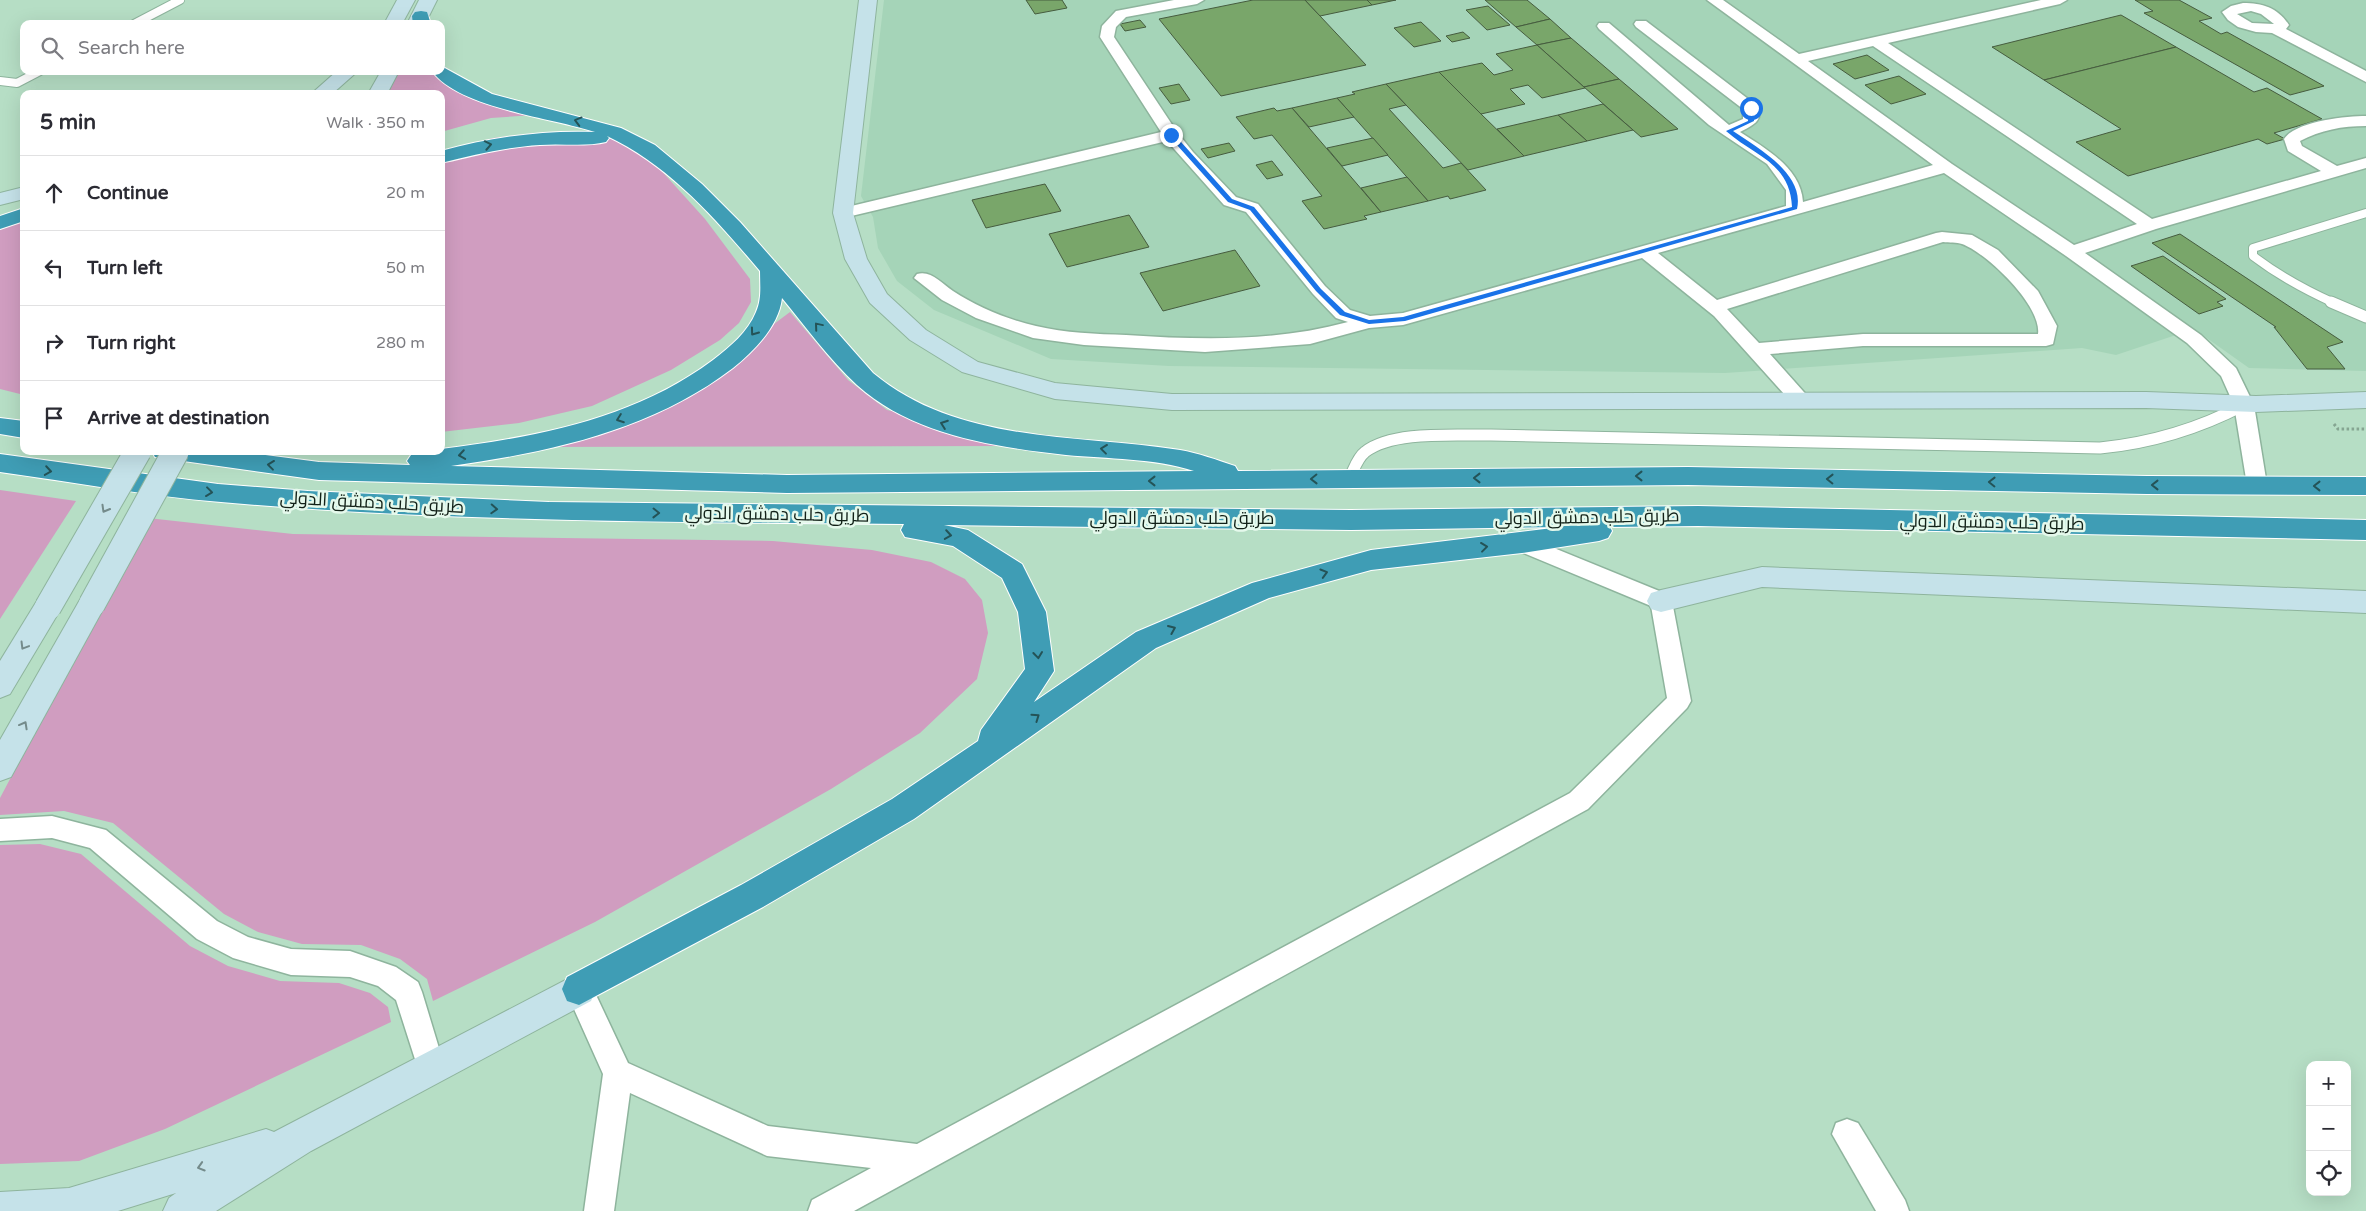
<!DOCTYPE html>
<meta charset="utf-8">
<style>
:root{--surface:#fff;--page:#f2f2f3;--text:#2b2b33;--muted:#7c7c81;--line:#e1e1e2}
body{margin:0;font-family:"Varela Round",Cairo,sans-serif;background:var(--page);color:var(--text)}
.controls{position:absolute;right:15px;bottom:15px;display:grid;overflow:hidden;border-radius:10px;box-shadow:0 5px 20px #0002}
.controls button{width:45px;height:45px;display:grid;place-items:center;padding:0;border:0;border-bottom:1px solid var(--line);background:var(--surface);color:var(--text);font:25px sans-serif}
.stop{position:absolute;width:15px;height:15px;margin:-11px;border:4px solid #1a73e8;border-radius:50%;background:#fff}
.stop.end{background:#1a73e8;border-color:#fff;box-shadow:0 1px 5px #0008}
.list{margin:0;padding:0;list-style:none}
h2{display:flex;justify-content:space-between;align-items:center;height:65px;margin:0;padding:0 20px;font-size:21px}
h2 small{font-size:16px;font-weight:400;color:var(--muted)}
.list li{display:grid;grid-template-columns:32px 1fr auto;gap:15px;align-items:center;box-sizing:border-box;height:75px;padding:0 20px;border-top:1px solid var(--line)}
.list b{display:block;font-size:19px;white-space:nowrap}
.list em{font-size:16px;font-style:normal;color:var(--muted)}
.icon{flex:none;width:28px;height:28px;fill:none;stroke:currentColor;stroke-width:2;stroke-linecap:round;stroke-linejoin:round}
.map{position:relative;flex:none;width:2366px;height:1211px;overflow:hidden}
.search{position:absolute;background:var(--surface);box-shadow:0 5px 20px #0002;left:20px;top:20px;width:425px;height:55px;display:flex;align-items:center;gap:12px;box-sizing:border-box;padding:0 18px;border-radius:10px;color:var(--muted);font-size:19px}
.panel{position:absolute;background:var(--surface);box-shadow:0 5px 20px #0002;left:20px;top:90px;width:425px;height:365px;border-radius:10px}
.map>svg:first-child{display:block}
</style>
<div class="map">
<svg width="2366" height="1211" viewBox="0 0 2366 1211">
<rect width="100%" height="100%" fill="#b6dec5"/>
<polygon fill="#a5d4b8" points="884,0 2366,0 2366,371 2249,368 2194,329 2116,355 2082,348 1725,373 1169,366 1051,359 934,310 897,281 878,248 873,217 861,196"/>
<g fill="#d09dc0">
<polygon points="398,71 433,71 468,92 550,114 491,118 441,132 441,94 385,94"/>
<polygon points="536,133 565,133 607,137 635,148 649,157 705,219 750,279 751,302 739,323 720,340 671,370 592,406 519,423 441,432 441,153 493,138"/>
<polygon points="24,221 24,395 0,389 0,230"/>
<polygon points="790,312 848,380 887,410 1046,446 520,447 690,387"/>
<polygon points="0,490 76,501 0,619"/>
<polygon points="148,518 293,534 773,541 872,550 931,562 965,579 982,600 988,633 977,679 920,733 831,789 595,922 433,1001 427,979 400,959 361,945 302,944 258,932 224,914 113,823 64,811 0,815 0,798"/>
<polygon points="40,844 81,854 190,946 228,966 280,981 339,983 370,993 388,1007 391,1022 165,1129 79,1161 0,1164 0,845"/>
</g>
<g fill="#79a66a" stroke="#465c3f">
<polygon points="1026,0 1062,0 1067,8 1035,14"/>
<polygon points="1253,0 1305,0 1366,65 1221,96 1159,19"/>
<polygon points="1305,0 1367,0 1372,5 1320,16"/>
<polygon points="1367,0 1396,0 1372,5"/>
<polygon points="1485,0 1527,0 1550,19 1516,27"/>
<polygon points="2135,0 2179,0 2212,18 2199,21 2221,34 2227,32 2324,86 2290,95 2144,13 2153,11"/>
<polygon points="1488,6 1510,25 1487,30 1466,10"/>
<polygon points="2121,15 2176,47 2044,80 1992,47"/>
<polygon points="1550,19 1571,38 1537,45 1516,27"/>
<polygon points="1140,20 1146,27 1125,31 1120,24"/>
<polygon points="1421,22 1441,41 1414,47 1394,28"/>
<polygon points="1463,32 1470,38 1452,42 1446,36"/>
<polygon points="1571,38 1619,79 1584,87 1537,45"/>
<polygon points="1537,45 1585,88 1542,98 1528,85 1510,89 1525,104 1481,114 1439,72 1482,63 1494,75 1513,70 1496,54"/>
<polygon points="2176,47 2254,92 2267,88 2322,119 2274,133 2285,139 2267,144 2258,139 2128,176 2076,142 2121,129 2044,80"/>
<polygon points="1867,55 1889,70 1855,79 1833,64"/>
<polygon points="1439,72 1481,114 1524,156 1468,170 1386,84"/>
<polygon points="1899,76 1926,94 1891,104 1865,85"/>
<polygon points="1619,79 1678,129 1641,137 1584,87"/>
<polygon points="1179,84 1190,100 1171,104 1159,88"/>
<polygon points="1386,84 1406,105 1389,109 1443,168 1461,163 1486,190 1450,199 1448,196 1428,201 1337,98 1355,94 1352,92"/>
<polygon points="1337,98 1354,117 1309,127 1292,108"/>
<polygon points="1603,104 1633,130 1587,141 1558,115"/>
<polygon points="1274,108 1277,111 1292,108 1381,212 1364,216 1367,219 1324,229 1302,201 1322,196 1272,135 1254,139 1236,117"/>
<polygon points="1558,115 1587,141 1524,156 1497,129"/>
<polygon points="1373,138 1388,155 1342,166 1327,148"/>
<polygon points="1229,143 1235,151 1208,158 1201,149"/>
<polygon points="1272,161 1283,175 1267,179 1256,165"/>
<polygon points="1407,177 1428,201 1381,212 1361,188"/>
<polygon points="1045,184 1061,211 986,228 972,200"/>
<polygon points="1129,215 1149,247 1067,267 1049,234"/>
<polygon points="2180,234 2343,342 2327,347 2345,369 2307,369 2274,327 2276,327 2152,243"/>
<polygon points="1235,250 1260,286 1163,311 1140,273"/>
<polygon points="2163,256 2226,299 2217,302 2223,306 2199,314 2131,266"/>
</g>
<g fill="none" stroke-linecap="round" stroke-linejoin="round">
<defs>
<g id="lane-far1">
<polyline points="134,24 180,0"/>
<polyline points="0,81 17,83 40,71"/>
<path d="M2334 303C2305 290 2278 275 2253 256V248L2366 213"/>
</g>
<g id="lane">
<polyline points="2331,302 2366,317"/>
<path d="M1349 479C1354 470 1357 458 1365 452 1393 430 1456 436 1491 435L2100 448C2152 443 2198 429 2244 405"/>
</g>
<g id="street">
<path d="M1174 0H1204L1197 4 1126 17 1116 27 1114 37 1177 132 1193 152 1236 197 1258 204 1325 286 1350 310 1370 316 1403 313 1786 206V190L1767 164 1709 125 1599 29 1597 26 1599 23H1609L1729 125 1743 119V109L1636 27 1634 24 1636 21H1646L1756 105C1766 120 1752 126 1740 132 1765 148 1801 168 1803 202L1933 165 1707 0H1723L1799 54 2041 0H2067L2060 4 1888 43 2152 219 2321 171 2288 151 2284 139C2296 121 2346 116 2366 116V126C2342 126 2321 130 2300 141L2302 146 2337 166 2366 158V168L2156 229 2085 253 2201 335 2236 368 2254 405 2267 485 2264 490 2257 492 2250 490 2247 485 2234 405 2221 376 2187 343 2066 256 1944 173 1658 253 1717 300 1936 233 1942 232 1972 235 1998 250 2038 291 2057 326 2053 344 2046 346H1863L1770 354 1811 400 1808 405 1801 407 1794 405 1714 316 1642 258 1403 325 1369 328 1310 344 1205 352 1084 345 1033 338 976 318 942 300 914 278 917 274C931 270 941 283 953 291 976 306 1008 320 1036 326 1065 333 1097 334 1126 335 1202 340 1274 342 1348 322L1336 318 1313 294 1246 212 1224 205 1167 141 843 218 837 217 835 213 837 209 843 208 1161 132 1100 37 1102 26 1116 11ZM1873 46 2137 224 2074 245 1952 164 1808 61ZM1943 242C1949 243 1957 242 1962 244 1987 253 2042 306 2038 334H1863L1759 343 1727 309Z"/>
<path d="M2243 3C2263 3 2278 8 2289 25L2286 29 2366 71V82L2272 33 2256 32 2238 27 2228 20 2222 12 2231 6ZM2251 11 2261 14 2274 24 2252 23 2237 14Z"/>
<polygon points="1522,535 1669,595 1672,601 1691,701 1687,708 1588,809 854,1211 808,1211 812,1200 871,1168 767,1156 630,1093 614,1211 584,1211 603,1074 565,989 569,980 579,976 589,980 628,1063 768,1126 917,1144 1570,793 1667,698 1651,606 1514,549 1511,543 1514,537"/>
<polygon points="52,816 106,830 217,921 248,937 291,949 350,951 396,967 418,982 422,992 445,1068 441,1078 431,1082 421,1078 396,1000 378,986 350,977 291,975 233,958 197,939 90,848 52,838 0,841 0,819"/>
<polygon points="1847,1119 1858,1123 1905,1200 1909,1211 1876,1211 1832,1134 1836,1123"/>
</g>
<g id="secondary">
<polygon points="397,0 415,0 402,24 384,24"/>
<polygon points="419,0 437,0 425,24 407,24"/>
<polygon points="859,0 877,0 853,213 867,259 887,294 926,330 978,362 1055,383 1172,394 2146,392 2256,396 2366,392 2366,408 2256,412 2146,408 1172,410 1055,399 962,372 910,340 870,303 845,259 833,213"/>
<polygon points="337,71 358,71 332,94 311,94"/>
<polygon points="381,71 399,71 387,94 368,94"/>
<polygon points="24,187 24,199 0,205 0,193"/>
<polygon points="1762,567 2366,591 2366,613 1762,587 1661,612 1651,609 1647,601 1651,593 1661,590"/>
<polygon points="92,593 102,596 106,604 11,777 0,781 0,740 82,596"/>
<polygon points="48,596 58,599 62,607 10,694 0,698 0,661 38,599"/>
<polygon points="579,973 591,977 596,989 591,1001 311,1151 216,1211 163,1211 169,1198 176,1193 118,1211 0,1211 0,1192 69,1188 266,1129 274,1132"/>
</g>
<g id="highway">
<polygon points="421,11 427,12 431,24 413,24 412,16 415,12"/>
<path d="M441 66 492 94 621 128 655 145 702 184 740 222 873 373C958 444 1076 434 1180 450 1198 453 1217 460 1235 466L1238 471 1688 467 2147 476 2366 477V495L2147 494 1688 485 787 493 319 480 155 457 152 451H234L319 462 410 465 407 461 411 455 441 451V449C537 437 634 419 713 360 730 347 748 332 756 312 762 299 760 285 760 271 716 219 669 165 607 136L609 138 606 142C586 147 561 143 540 145 506 147 474 155 441 163V151C492 137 543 130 595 132 553 118 458 108 432 71H441ZM782 298C806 327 829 359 857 385 912 435 995 447 1066 455 1108 459 1154 458 1194 471L787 475 451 466C551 452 652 430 733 368 754 351 779 326 782 298Z"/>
<polygon points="24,208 24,221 0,229 0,216"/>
<polygon points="0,418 24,421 24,438 0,434"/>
<path d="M0 454 218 484 308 491 549 502 1351 510 1698 506 2366 520V540L1698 526 1610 527 1612 531 1608 538 1599 541 1522 553 1371 570 1269 598 1156 648 914 819 763 907 579 1005 567 1001 562 989 567 977 741 885 892 799 978 741 981 730 1025 669 1018 612 1002 578 953 546 905 537 901 530 904 524C676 522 448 522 221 502 147 496 73 482 0 472ZM944 525 1351 530 1561 527 1371 550 1252 583 1136 632 1034 702 1054 671 1046 612 1022 564 968 530Z"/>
</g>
</defs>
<use href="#lane-far1" stroke="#8eb49d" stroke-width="10"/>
<use href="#lane" stroke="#8eb49d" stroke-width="13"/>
<use href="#street" stroke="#8eb49d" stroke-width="3"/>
<use href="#secondary" stroke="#8eb49d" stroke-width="2"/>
<use href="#highway" stroke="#fff" stroke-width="2"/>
<polyline stroke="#85a591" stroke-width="3" stroke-dasharray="2.5 2.5" stroke-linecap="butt" points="2334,424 2338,429 2366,429"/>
<use href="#lane-far1" stroke="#fff" stroke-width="8"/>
<use href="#lane" stroke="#fff" stroke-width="11"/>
<use href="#street" fill="#fff" fill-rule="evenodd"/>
<use href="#secondary" fill="#c5e2e9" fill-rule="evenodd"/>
<use href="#highway" fill="#3f9db5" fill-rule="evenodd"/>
<defs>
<g id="secondary-bridge">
<polyline points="92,604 176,451"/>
<polyline points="48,607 138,451"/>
</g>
</defs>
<use href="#secondary-bridge" stroke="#8eb49d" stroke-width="28" stroke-linecap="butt"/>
<use href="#secondary-bridge" stroke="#c5e2e9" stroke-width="26"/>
</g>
<defs><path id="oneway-chevron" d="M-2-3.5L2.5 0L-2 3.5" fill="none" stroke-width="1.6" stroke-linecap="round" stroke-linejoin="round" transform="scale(1.25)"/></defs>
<g stroke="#245357">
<use href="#oneway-chevron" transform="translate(578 121) rotate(-165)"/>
<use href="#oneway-chevron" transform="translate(488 145) rotate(-11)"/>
<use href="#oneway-chevron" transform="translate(818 326) rotate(-130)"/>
<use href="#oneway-chevron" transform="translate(754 332) rotate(126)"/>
<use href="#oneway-chevron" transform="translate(620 419) rotate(160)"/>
<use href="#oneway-chevron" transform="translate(944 424) rotate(-160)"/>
<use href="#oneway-chevron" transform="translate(1104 449) rotate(-173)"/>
<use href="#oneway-chevron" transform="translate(462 455) rotate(171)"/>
<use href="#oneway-chevron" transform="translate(271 465) rotate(-173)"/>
<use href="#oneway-chevron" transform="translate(48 471) rotate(9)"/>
<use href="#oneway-chevron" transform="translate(1639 476) rotate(180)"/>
<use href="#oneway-chevron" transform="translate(1477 478) rotate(180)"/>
<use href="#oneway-chevron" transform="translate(1314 479) rotate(179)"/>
<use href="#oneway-chevron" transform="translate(1830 479) rotate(-179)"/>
<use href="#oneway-chevron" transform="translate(1152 481) rotate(180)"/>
<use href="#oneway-chevron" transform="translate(1992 482) rotate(-179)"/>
<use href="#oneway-chevron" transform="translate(2155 485) rotate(-180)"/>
<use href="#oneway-chevron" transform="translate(2317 486) rotate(-180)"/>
<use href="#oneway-chevron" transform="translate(209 492) rotate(7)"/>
<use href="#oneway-chevron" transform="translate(494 509) rotate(3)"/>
<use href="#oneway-chevron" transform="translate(656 513) rotate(1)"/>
<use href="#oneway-chevron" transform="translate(948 535) rotate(9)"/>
<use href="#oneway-chevron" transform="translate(1484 547) rotate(-7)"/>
<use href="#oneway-chevron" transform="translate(1324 573) rotate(-16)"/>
<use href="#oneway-chevron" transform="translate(1172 629) rotate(-23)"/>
<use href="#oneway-chevron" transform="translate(1038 655) rotate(83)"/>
<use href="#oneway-chevron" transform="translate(1036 717) rotate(-35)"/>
</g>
<g stroke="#748b8b">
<use href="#oneway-chevron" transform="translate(105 509) rotate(120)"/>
<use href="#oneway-chevron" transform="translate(24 646) rotate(121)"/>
<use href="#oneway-chevron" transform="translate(24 725) rotate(-61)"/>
<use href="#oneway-chevron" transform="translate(201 1167) rotate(163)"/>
</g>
<path fill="#1a73e8" d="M1749 107 1754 108V121L1733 131C1758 148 1805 174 1797 209L1405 321 1369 324 1340 315 1316 291 1250 210 1228 202 1168 135 1173 133 1232 199 1254 207 1321 289 1345 312 1369 320 1403 317 1792 207C1790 162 1754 156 1726 131L1748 121Z"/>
<g text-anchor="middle" stroke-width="5" stroke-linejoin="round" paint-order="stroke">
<g font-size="18" fill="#122118" stroke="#e5f9ec">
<text transform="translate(372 502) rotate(3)" y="6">طريق حلب دمشق الدولي</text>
<text transform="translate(777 514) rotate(1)" y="6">طريق حلب دمشق الدولي</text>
<text transform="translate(1587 517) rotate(-1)" y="6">طريق حلب دمشق الدولي</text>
<text x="1182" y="524">طريق حلب دمشق الدولي</text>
<text transform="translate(1992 522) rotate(1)" y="6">طريق حلب دمشق الدولي</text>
</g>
</g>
</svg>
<div class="controls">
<button>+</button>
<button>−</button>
<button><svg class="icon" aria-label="locate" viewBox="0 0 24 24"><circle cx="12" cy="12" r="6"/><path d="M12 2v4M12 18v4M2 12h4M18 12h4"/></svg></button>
</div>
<div class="stop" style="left:1751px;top:108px"></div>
<div class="stop end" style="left:1171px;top:135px"></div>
<div class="search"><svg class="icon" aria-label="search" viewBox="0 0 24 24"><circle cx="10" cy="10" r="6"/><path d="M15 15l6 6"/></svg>Search here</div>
<section class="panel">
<h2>5 min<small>Walk · 350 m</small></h2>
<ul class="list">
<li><svg class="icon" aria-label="ahead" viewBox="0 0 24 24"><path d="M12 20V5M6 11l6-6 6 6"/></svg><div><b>Continue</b></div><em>20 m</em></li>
<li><svg class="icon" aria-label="left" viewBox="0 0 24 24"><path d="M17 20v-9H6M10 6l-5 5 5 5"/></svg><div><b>Turn left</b></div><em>50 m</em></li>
<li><svg class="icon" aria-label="right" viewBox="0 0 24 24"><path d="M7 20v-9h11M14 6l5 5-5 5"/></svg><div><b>Turn right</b></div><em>280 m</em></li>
<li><svg class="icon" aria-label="arrive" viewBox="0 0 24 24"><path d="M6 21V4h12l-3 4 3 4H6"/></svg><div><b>Arrive at destination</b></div></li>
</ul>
</section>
</div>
